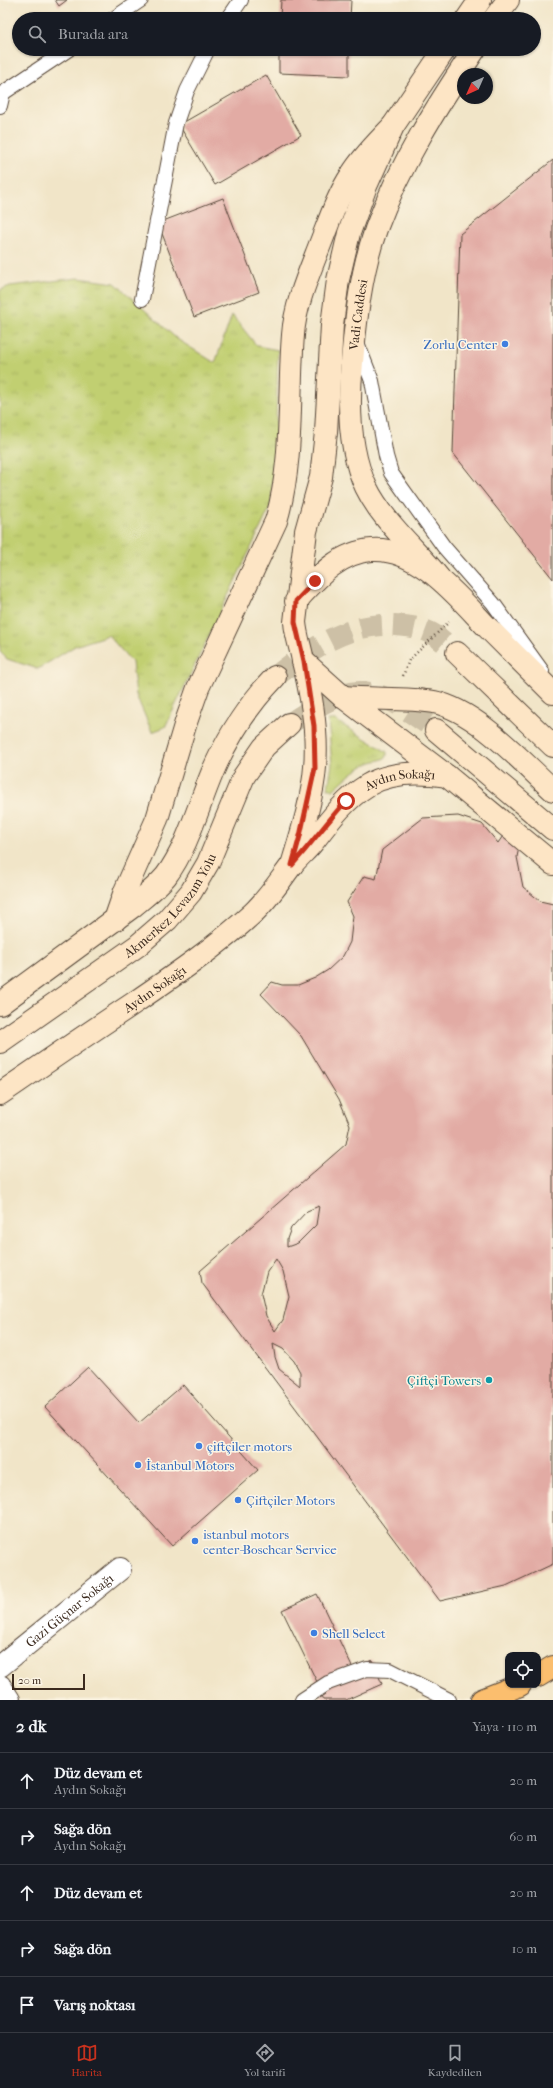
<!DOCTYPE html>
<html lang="tr">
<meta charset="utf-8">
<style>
:root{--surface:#171b24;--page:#20242c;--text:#f1f3f6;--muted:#9ea1a6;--line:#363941;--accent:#c8321e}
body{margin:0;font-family:"IM FELL French Canon",serif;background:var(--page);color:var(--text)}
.controls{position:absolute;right:12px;bottom:12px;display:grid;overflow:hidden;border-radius:8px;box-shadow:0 1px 3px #0004}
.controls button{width:36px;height:36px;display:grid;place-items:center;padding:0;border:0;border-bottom:1px solid var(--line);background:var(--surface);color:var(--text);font:20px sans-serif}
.compass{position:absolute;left:457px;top:68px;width:36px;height:36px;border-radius:50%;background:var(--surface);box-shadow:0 1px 3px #0004;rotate:225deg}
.scale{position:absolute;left:12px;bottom:10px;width:73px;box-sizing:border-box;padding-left:4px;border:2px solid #3b2a1e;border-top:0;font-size:11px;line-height:14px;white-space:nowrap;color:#3b2a1e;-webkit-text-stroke:3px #fcf5e5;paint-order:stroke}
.stop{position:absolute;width:12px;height:12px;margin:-9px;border:3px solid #c8321e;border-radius:50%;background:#fff}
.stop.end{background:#c8321e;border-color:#fff;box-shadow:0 1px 4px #0008}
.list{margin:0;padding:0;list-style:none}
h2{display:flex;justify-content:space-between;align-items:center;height:52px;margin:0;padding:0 16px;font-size:17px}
h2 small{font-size:13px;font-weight:400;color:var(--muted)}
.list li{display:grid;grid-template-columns:26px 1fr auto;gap:12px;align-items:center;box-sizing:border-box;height:56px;padding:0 16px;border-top:1px solid var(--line)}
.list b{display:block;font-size:15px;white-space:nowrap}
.list p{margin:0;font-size:13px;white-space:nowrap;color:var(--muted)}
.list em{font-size:13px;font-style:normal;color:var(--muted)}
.icon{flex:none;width:22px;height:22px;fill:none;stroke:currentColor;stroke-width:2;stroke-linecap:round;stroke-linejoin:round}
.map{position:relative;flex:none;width:553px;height:1700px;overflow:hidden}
.search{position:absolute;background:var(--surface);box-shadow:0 1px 3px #0004;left:12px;right:12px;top:12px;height:44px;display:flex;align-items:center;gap:10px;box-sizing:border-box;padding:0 14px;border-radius:22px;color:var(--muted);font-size:15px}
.sheet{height:332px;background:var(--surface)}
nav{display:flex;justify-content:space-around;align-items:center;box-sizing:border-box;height:56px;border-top:1px solid var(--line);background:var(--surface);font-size:11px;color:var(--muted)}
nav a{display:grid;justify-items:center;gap:2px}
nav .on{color:var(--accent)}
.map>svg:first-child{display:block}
</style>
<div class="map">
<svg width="553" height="1700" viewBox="0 0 553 1700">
<defs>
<pattern id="grass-tufts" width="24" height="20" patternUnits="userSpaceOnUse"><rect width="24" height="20" fill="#c1cf71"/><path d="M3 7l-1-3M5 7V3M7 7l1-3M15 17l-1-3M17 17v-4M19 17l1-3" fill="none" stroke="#a7b261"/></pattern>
</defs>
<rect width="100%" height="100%" fill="#fcf5e5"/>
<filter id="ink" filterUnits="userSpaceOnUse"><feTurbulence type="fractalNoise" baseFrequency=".025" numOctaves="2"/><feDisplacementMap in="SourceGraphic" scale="8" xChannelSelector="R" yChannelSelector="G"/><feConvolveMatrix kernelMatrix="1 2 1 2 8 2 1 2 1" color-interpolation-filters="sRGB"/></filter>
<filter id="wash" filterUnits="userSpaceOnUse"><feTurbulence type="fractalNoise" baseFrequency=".012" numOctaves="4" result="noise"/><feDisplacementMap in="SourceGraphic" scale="16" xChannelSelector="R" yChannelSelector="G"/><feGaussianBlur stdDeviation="0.9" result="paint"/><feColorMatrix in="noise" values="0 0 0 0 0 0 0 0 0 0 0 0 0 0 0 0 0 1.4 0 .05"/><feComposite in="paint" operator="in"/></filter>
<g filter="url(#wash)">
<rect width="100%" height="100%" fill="#f1e5c8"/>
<g fill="url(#grass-tufts)" stroke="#7e7c48">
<polygon points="78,278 115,283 177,339 215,363 232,315 257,346 278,350 275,456 271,506 165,727 152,732 136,695 132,662 108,635 75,646 38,669 7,659 0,652 0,290 10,286"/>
<path d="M328 720H335L387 752V756C382 761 376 760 369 763 355 769 344 780 333 790L328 788 332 764Z"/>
</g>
<g id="blocks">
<g fill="#e2aba4" fill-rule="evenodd">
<polygon points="55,0 67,0 59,6"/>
<polygon points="281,0 351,0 350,19 280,19"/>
<polygon points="279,49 349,49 349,76 279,73"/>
<polygon points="266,75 301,135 215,185 179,125"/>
<polygon points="553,160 553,579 453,453 460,234"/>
<polygon points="223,198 259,292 194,317 158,223"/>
<path d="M458 816 482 824 498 843 505 833 519 847 517 857 523 887 540 901 553 904V1564L506 1586 440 1601 202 1283 200 1271 346 1144 350 1125 339 1099 301 1036 261 994 272 982 282 985H298L315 978 328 970 343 956 350 942 353 916 347 902 364 876 376 879 382 850 423 818ZM319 1206 316 1225 298 1243 287 1247V1239L291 1228 307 1211ZM276 1259 283 1271 289 1296 283 1320 275 1331 266 1316 261 1294 267 1272ZM273 1344 283 1349 294 1361 300 1372V1386L279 1369 275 1357Z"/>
<polygon points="88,1367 139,1423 183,1385 258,1470 172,1546 45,1407"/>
<polygon points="317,1594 353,1669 372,1660 382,1684 346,1700 323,1700 316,1685 318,1684 282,1610"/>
</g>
</g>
</g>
<g filter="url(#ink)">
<use href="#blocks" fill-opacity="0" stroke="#564638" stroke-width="1"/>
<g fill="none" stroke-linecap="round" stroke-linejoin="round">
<g stroke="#cdc0a6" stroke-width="22" stroke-dasharray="22 11" stroke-linecap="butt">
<path d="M275 677C310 649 348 622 395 625 409 626 424 628 436 636 443 641 450 647 457 653"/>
<path d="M289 724C357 679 370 682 436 730"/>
</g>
<defs>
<g id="lane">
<polyline points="113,19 141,0"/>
<polyline points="228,19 241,0"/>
<polyline points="0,106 3,93 69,49"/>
<polyline points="142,299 176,123 187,91 208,49"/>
<polyline points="356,340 372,381 386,456 391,473 444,547 493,603 542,671"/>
<polyline points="302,1700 328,1683 367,1669 390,1670 449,1700"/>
</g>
<g id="street">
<path id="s1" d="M0 1666 120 1569"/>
<polyline points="0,1686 9,1700"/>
</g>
<g id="secondary">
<polyline points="467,19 480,0"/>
<polyline points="494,19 508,0"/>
<path id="s2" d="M439 578C415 548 383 522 366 487 348 449 348 403 352 362 356 317 361 272 376 229 400 164 437 106 475 49"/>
<path d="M296 601C317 578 339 552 372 550 419 547 459 598 489 629 510 650 532 672 553 693"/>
<polyline points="457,653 553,746"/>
<polyline points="303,661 343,697 447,776 553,864"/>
<path d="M343 697C372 700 407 697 434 702 477 711 521 761 553 790"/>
<polyline points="436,730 553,829"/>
<path d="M292 865C301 835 313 797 315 767 318 734 311 693 303 661 301 648 296 636 295 622L306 531 321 477 326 432 332 325 338 280 349 233 366 186 393 126 445 49"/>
<path d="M115 920 125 891 157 819 186 722 198 688 276 521C294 461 288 396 293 335 295 304 310 271 321 242 330 219 338 195 352 174 363 156 379 141 393 126"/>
<path d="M0 1004 132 907C144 897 156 888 166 876 190 844 200 798 217 762 232 730 250 703 275 677"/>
<path id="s3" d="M0 1042 137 946 167 920 191 892 208 863 244 776 264 747 289 724"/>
<path id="s4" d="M0 1094C42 1065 83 1037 125 1009 169 979 214 949 253 913 268 899 279 882 291 866 298 857 307 850 313 842 329 821 345 799 368 785 392 771 421 772 447 776"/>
</g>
<polyline id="primary" points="482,1700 520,1685"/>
<polyline id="highway" points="538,1676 553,1667"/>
</defs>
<use href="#lane" stroke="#564638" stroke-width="16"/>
<use href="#street" stroke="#564638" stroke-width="24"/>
<use href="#secondary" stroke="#564638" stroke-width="24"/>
<use href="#primary" stroke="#564638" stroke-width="24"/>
<use href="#highway" stroke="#564638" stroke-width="24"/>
<polyline stroke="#564638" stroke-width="2.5" stroke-dasharray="1 3" stroke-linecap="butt" points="403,676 409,660 449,622"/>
<use href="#lane" stroke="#fff" stroke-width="14"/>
<use href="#street" stroke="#fff" stroke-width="22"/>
<use href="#secondary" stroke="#fde5c5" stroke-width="22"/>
<use href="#primary" stroke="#fbbe6e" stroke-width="22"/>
<use href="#highway" stroke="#fbbe6e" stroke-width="22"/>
</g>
</g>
<g fill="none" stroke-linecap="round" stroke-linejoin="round" filter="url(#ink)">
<path stroke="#c8321e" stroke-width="5" d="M315 581 296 601 295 622 304 661 314 726 315 768 300 836 292 865C311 844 327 822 346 801"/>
</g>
<g fill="#3f7fe0" stroke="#fcf5e5" stroke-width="1.5">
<circle cx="505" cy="344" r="4"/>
<circle cx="199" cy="1446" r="4"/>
<circle cx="138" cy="1465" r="4"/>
<circle cx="238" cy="1500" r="4"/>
<circle cx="195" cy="1541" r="4"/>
<circle cx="314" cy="1633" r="4"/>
</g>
<circle fill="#0f9aa8" stroke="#fcf5e5" stroke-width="1.5" cx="489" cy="1380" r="4"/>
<g text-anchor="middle" stroke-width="3" stroke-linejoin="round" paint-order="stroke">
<g font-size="13" fill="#3b2a1e" stroke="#fcf5e5">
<text dy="5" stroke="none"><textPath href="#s2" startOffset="292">Vadi Caddesi</textPath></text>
<text dy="5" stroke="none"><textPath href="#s4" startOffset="517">Aydın Sokağı</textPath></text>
<text dy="5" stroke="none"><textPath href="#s3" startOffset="220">Akmerkez Levazım Yolu</textPath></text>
<text dy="5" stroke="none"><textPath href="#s4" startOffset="187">Aydın Sokağı</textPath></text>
<text dy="5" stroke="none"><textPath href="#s1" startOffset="89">Gazi Güçnar Sokağı</textPath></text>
</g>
<g font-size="13" fill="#366cbe" stroke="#fcf5e5" text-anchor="start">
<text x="497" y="349" text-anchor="end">Zorlu Center</text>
<text x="207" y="1451">çiftçiler motors</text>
<text x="146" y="1470">İstanbul Motors</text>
<text x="246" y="1505">Çiftçiler Motors</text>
<text x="203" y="1539">istanbul motors<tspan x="203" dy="15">center-Boschcar Service</tspan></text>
<text x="322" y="1638">Shell Select</text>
</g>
<g font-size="13" fill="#0d838f" stroke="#fcf5e5" text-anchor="end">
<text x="481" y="1385">Çiftçi Towers</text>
</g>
</g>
</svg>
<div class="controls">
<button><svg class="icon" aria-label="locate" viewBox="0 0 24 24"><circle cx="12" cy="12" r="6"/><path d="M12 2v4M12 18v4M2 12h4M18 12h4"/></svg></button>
</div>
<svg class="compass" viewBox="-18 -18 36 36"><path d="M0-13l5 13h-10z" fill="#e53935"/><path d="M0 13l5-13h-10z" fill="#9ea1a6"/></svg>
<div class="scale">20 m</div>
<div class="stop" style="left:346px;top:801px"></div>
<div class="stop end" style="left:315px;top:581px"></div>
<div class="search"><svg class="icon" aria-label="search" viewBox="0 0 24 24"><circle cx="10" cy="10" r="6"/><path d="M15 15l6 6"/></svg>Burada ara</div>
</div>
<section class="sheet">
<h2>2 dk<small>Yaya · 110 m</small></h2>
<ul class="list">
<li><svg class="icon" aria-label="ahead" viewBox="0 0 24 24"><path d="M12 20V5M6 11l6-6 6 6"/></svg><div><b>Düz devam et</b><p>Aydın Sokağı</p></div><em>20 m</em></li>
<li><svg class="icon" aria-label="right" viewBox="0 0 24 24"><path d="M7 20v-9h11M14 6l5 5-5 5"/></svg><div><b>Sağa dön</b><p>Aydın Sokağı</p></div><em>60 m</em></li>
<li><svg class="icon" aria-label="ahead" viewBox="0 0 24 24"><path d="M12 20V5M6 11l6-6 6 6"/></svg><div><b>Düz devam et</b></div><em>20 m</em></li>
<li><svg class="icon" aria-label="right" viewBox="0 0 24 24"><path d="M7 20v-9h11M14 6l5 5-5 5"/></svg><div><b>Sağa dön</b></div><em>10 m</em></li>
<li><svg class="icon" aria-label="arrive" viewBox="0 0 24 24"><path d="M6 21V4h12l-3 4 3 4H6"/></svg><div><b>Varış noktası</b></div></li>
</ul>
</section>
<nav>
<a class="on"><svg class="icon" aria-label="map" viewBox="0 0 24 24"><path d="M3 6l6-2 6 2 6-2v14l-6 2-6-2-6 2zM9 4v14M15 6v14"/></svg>Harita</a>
<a><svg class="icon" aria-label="directions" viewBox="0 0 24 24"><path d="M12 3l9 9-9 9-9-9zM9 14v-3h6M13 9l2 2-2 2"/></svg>Yol tarifi</a>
<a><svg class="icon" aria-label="saved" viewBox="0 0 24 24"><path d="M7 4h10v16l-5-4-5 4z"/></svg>Kaydedilen</a>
</nav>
